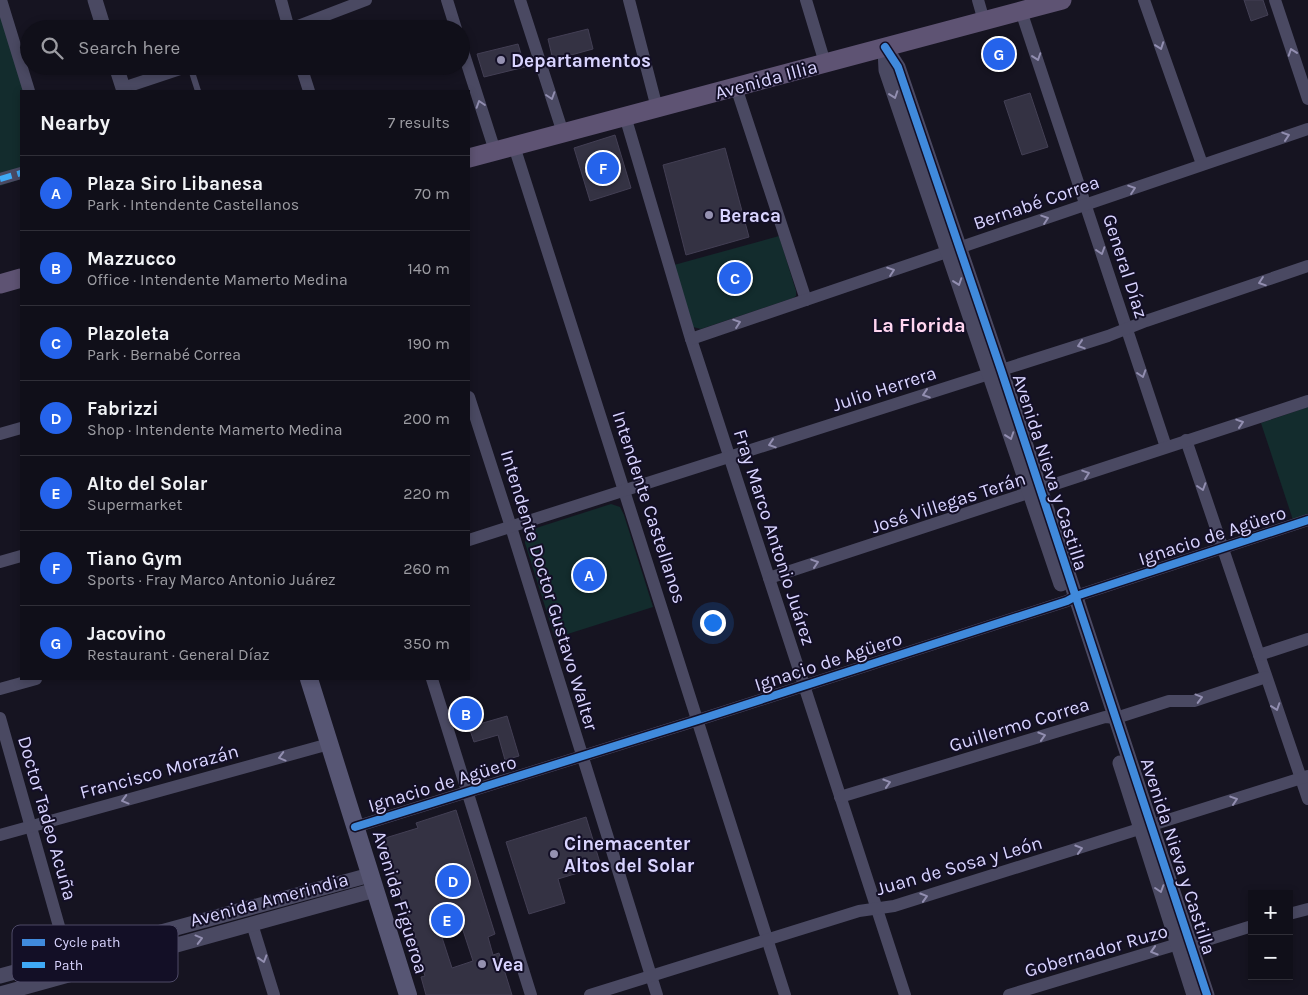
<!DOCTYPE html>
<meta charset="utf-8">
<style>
:root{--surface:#100f19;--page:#1e1d26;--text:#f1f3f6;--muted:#9c9ca2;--line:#302f38;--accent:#2563eb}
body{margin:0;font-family:Karla,sans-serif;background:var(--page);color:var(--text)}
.controls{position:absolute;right:15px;bottom:15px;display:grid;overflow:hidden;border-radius:0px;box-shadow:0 2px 8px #0003}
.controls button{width:45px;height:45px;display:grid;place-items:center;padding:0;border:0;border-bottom:1px solid var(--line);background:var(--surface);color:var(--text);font:25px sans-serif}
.you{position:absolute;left:712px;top:622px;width:18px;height:18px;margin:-12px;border:4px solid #fff;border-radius:50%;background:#1a73e8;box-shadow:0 0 0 8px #1a73e833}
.badge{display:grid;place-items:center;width:32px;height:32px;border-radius:50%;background:var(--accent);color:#fff;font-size:16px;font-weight:700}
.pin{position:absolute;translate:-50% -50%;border:2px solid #fff;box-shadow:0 1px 5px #0006}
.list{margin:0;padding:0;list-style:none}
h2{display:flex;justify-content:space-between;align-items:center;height:65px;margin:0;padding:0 20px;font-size:21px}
h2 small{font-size:16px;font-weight:400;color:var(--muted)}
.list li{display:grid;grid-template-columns:32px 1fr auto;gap:15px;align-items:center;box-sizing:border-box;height:75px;padding:0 20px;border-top:1px solid var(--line)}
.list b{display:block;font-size:19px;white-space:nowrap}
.list p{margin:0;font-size:16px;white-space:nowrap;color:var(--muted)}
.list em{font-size:16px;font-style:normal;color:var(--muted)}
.icon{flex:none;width:28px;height:28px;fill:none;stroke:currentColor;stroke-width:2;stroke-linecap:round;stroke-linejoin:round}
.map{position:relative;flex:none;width:1308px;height:995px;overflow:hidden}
.search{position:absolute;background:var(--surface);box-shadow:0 2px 8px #0003;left:20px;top:20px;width:450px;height:55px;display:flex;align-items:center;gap:12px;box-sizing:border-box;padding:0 18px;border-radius:28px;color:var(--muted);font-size:19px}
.panel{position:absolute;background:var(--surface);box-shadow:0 2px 8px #0003;left:20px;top:90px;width:450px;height:590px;border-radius:0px}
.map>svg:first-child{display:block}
</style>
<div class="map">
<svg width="1308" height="995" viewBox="0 0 1308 995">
<rect width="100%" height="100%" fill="#161421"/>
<g fill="#132c2d">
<polygon points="0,14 25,91 21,91 21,179 0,186"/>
<polygon points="779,236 796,291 796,296 793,298 701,329 693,327 674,265"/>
<polygon points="1308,407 1308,514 1293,520 1261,423"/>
<polygon points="611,504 620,507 624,515 653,607 555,638 525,543 525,536 530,530"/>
</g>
<g fill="#343243" stroke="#433f54" fill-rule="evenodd">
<polygon points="1244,0 1263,0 1268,15 1251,21"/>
<polygon points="588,29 593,49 553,60 548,39"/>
<polygon points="518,44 525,67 484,77 477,54"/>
<polygon points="1030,93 1048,147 1022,155 1004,101"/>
<polygon points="615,135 631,188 590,201 574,148"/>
<polygon points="725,148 749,237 686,255 663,165"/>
<polygon points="507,716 519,756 505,760 498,735 474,742 469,727"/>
<path d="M456 810 495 934 488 937 493 955 499 953 512 995H426L421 977 425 976 412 938 416 937 396 886 382 839 418 828 416 823ZM456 909 473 961 452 968 435 916Z"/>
<polygon points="586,817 601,866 558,879 565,903 529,914 506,842"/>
</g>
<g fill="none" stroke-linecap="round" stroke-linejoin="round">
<polyline stroke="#4a4962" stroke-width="6" points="190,66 198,91"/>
<g stroke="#4a4962" stroke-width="12">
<polyline points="1,0 29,91"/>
<polyline points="281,0 289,29"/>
<polyline points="447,0 456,29"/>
<polyline points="520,0 563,133"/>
<polyline points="629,0 657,108"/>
<polyline points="806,0 825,63"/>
<polyline points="978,0 984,21"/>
<polyline points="1144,0 1202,164"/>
<polyline points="1275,0 1308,99"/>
<polyline points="1021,11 1166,447"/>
<polyline points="290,29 366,0"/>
<polyline points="461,45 495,151"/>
<polyline points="301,66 309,91"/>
<polyline points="736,87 806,300"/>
<polyline points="123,88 189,66"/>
<polyline points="625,116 691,339 905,995"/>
<polyline points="514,146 785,995"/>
<polyline points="0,179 21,173"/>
<polyline points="691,339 1308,129"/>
<polyline points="469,397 511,527 657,995"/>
<polyline points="0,434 21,428"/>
<polyline points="1186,440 1308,799"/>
<polyline points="469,540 1108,336 1146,321 1308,266"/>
<polyline points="0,562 21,556"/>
<polyline points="769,578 1308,401"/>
<polyline points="1259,655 1308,639"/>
<polyline points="432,679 531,995"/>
<polyline points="0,689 36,679"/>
<polyline points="0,718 68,958"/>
<polyline points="840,797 1105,717 1116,718 1169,701 1194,701 1266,677"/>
<polyline points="355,827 698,720 1067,601 1076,596 1308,520"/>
<polyline points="0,835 329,744"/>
<polyline points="1289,914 1308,909"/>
<polyline points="252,924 274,995"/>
<polyline points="590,995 859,911 894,906 1308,776"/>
<polyline points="1009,995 1178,944 1191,945 1252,926"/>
</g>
<g stroke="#4a4962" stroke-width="15">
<polyline points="95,0 104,29"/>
<polyline points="885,47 898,67 1001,370 1207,995"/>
<polyline points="885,49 886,70 1061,584"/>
<polyline points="116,66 124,91"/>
<polyline points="1120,763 1194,995"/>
<polyline points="0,976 370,875"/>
<polyline points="0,994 375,890"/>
</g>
<polyline stroke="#575674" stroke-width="18" points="309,679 408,995"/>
<g stroke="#5e5373" stroke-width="19">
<polyline points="469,158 1062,0"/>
<polyline points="0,284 21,278"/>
</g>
<polyline stroke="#3fa9f5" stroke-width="6" stroke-dasharray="12 6" stroke-linecap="butt" points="0,179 21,173"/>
<defs>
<g id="cycleway">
<polyline points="885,47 898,67 1001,370 1207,995"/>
<polyline points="355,827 698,720 1067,601 1076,596 1308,520"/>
</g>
</defs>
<use href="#cycleway" stroke="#130f26" stroke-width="11"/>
<use href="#cycleway" stroke="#408adc" stroke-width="8"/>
</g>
<defs><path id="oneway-chevron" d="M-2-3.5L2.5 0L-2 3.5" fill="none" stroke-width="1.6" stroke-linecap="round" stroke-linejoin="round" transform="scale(1.25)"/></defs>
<g stroke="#928eb0">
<use href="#oneway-chevron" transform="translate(1160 46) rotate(70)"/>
<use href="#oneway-chevron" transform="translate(1292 52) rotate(-109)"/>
<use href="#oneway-chevron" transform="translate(1037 57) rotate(71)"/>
<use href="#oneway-chevron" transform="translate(894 95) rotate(71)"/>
<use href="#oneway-chevron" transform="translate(551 96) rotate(72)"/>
<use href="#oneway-chevron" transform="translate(480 104) rotate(-108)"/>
<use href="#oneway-chevron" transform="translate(1286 136) rotate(-18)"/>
<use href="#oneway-chevron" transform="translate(1132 189) rotate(-19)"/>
<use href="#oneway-chevron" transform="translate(1045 219) rotate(-19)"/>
<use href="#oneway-chevron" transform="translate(1101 251) rotate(72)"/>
<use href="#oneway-chevron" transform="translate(891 271) rotate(-19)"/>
<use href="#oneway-chevron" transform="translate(958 282) rotate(71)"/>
<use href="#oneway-chevron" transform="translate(1262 282) rotate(161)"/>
<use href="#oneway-chevron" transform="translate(737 323) rotate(-19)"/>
<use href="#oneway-chevron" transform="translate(1081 345) rotate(162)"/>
<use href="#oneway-chevron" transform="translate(1142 374) rotate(72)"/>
<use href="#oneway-chevron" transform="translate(926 394) rotate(162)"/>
<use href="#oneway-chevron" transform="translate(1240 423) rotate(-18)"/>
<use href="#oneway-chevron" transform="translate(1010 436) rotate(71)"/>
<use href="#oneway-chevron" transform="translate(772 444) rotate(162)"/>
<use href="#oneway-chevron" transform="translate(1086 474) rotate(-19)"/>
<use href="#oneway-chevron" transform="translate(1202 487) rotate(72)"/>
<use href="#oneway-chevron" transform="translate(815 563) rotate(-18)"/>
<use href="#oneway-chevron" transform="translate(1199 698) rotate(-15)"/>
<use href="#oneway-chevron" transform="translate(1276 707) rotate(71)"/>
<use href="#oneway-chevron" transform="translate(1042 736) rotate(-17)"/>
<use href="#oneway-chevron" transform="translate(282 757) rotate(165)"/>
<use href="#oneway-chevron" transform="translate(887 783) rotate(-17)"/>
<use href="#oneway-chevron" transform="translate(125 800) rotate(165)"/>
<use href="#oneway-chevron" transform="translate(1234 800) rotate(-18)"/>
<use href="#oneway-chevron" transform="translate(1079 849) rotate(-17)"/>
<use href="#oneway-chevron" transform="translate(1160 889) rotate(72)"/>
<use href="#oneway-chevron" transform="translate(924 897) rotate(-17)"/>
<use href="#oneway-chevron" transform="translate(199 939) rotate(-15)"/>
<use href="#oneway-chevron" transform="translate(1154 951) rotate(163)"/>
<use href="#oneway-chevron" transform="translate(263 959) rotate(73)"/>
</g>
<g fill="#9591b1" stroke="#130f26" stroke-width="2">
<circle cx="501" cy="60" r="5"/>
<circle cx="709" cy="215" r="5"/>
<circle cx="554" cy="854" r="5"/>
<circle cx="482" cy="964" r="5"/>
</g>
<g text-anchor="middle" stroke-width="4" stroke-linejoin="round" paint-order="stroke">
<g font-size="19" font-weight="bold" fill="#d9d4ff" stroke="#130f26" text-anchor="start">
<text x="511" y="67">Departamentos</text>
<text x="719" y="222">Beraca</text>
<text x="564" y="850">Cinemacenter<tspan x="564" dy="22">Altos del Solar</tspan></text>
<text x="492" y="971">Vea</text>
</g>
<g font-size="19" fill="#d9d4ff" stroke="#130f26">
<text transform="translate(766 79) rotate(-15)" y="7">Avenida Illia</text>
<text transform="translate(1036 202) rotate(-19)" y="7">Bernabé Correa</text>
<text transform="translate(1126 266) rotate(72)" y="7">General Díaz</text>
<text transform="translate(884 388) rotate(-18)" y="7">Julio Herrera</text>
<text transform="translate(1051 472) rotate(72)" y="7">Avenida Nieva y Castilla</text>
<text transform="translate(948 502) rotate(-18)" y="7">José Villegas Terán</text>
<text transform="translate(650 507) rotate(72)" y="7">Intendente Castellanos</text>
<text transform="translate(1212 535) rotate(-18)" y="7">Ignacio de Agüero</text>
<text transform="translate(775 537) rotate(72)" y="7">Fray Marco Antonio Juárez</text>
<text transform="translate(550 590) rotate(73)" y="7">Intendente Doctor Gustavo Walter</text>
<text transform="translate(828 661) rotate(-18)" y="7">Ignacio de Agüero</text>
<text transform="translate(1019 724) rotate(-17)" y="7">Guillermo Correa</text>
<text transform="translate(159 771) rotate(-15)" y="7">Francisco Morazán</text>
<text transform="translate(442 783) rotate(-17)" y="7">Ignacio de Agüero</text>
<text transform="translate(48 818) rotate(74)" y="7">Doctor Tadeo Acuña</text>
<text transform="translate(1179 856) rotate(72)" y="7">Avenida Nieva y Castilla</text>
<text transform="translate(959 865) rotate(-16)" y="7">Juan de Sosa y León</text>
<text transform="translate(269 899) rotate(-15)" y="7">Avenida Amerindia</text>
<text transform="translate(401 902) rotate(73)" y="7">Avenida Figueroa</text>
<text transform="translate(1096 950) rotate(-16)" y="7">Gobernador Ruzo</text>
</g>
<g font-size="20" font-weight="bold" fill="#ffd6f0" stroke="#130f26">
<text x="919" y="332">La Florida</text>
</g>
</g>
<rect x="12" y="925" width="166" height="57" rx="8" fill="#130f26" stroke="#4e4a67" stroke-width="1"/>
<rect x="22" y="939" width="23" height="7" fill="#408adc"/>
<rect x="22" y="962" width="23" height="6" fill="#3fa9f5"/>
<g font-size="14" fill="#d9d4ff">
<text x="54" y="947">Cycle path</text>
<text x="54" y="970">Path</text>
</g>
</svg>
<div class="controls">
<button>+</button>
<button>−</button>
</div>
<div class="you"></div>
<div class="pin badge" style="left:589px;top:575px">A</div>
<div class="pin badge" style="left:466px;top:714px">B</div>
<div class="pin badge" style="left:735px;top:278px">C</div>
<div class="pin badge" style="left:453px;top:881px">D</div>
<div class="pin badge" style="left:447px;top:920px">E</div>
<div class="pin badge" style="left:603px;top:168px">F</div>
<div class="pin badge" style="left:999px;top:54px">G</div>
<div class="search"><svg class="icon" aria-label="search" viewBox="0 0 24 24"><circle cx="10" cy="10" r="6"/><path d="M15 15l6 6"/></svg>Search here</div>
<section class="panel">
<h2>Nearby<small>7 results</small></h2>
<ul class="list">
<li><span class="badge">A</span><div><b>Plaza Siro Libanesa</b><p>Park · Intendente Castellanos</p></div><em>70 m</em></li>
<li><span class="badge">B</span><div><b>Mazzucco</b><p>Office · Intendente Mamerto Medina</p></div><em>140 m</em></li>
<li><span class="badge">C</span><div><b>Plazoleta</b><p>Park · Bernabé Correa</p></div><em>190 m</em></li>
<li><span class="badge">D</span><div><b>Fabrizzi</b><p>Shop · Intendente Mamerto Medina</p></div><em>200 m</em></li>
<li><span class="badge">E</span><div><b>Alto del Solar</b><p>Supermarket</p></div><em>220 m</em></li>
<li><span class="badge">F</span><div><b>Tiano Gym</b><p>Sports · Fray Marco Antonio Juárez</p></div><em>260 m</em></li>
<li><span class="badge">G</span><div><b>Jacovino</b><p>Restaurant · General Díaz</p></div><em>350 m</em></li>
</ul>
</section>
</div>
